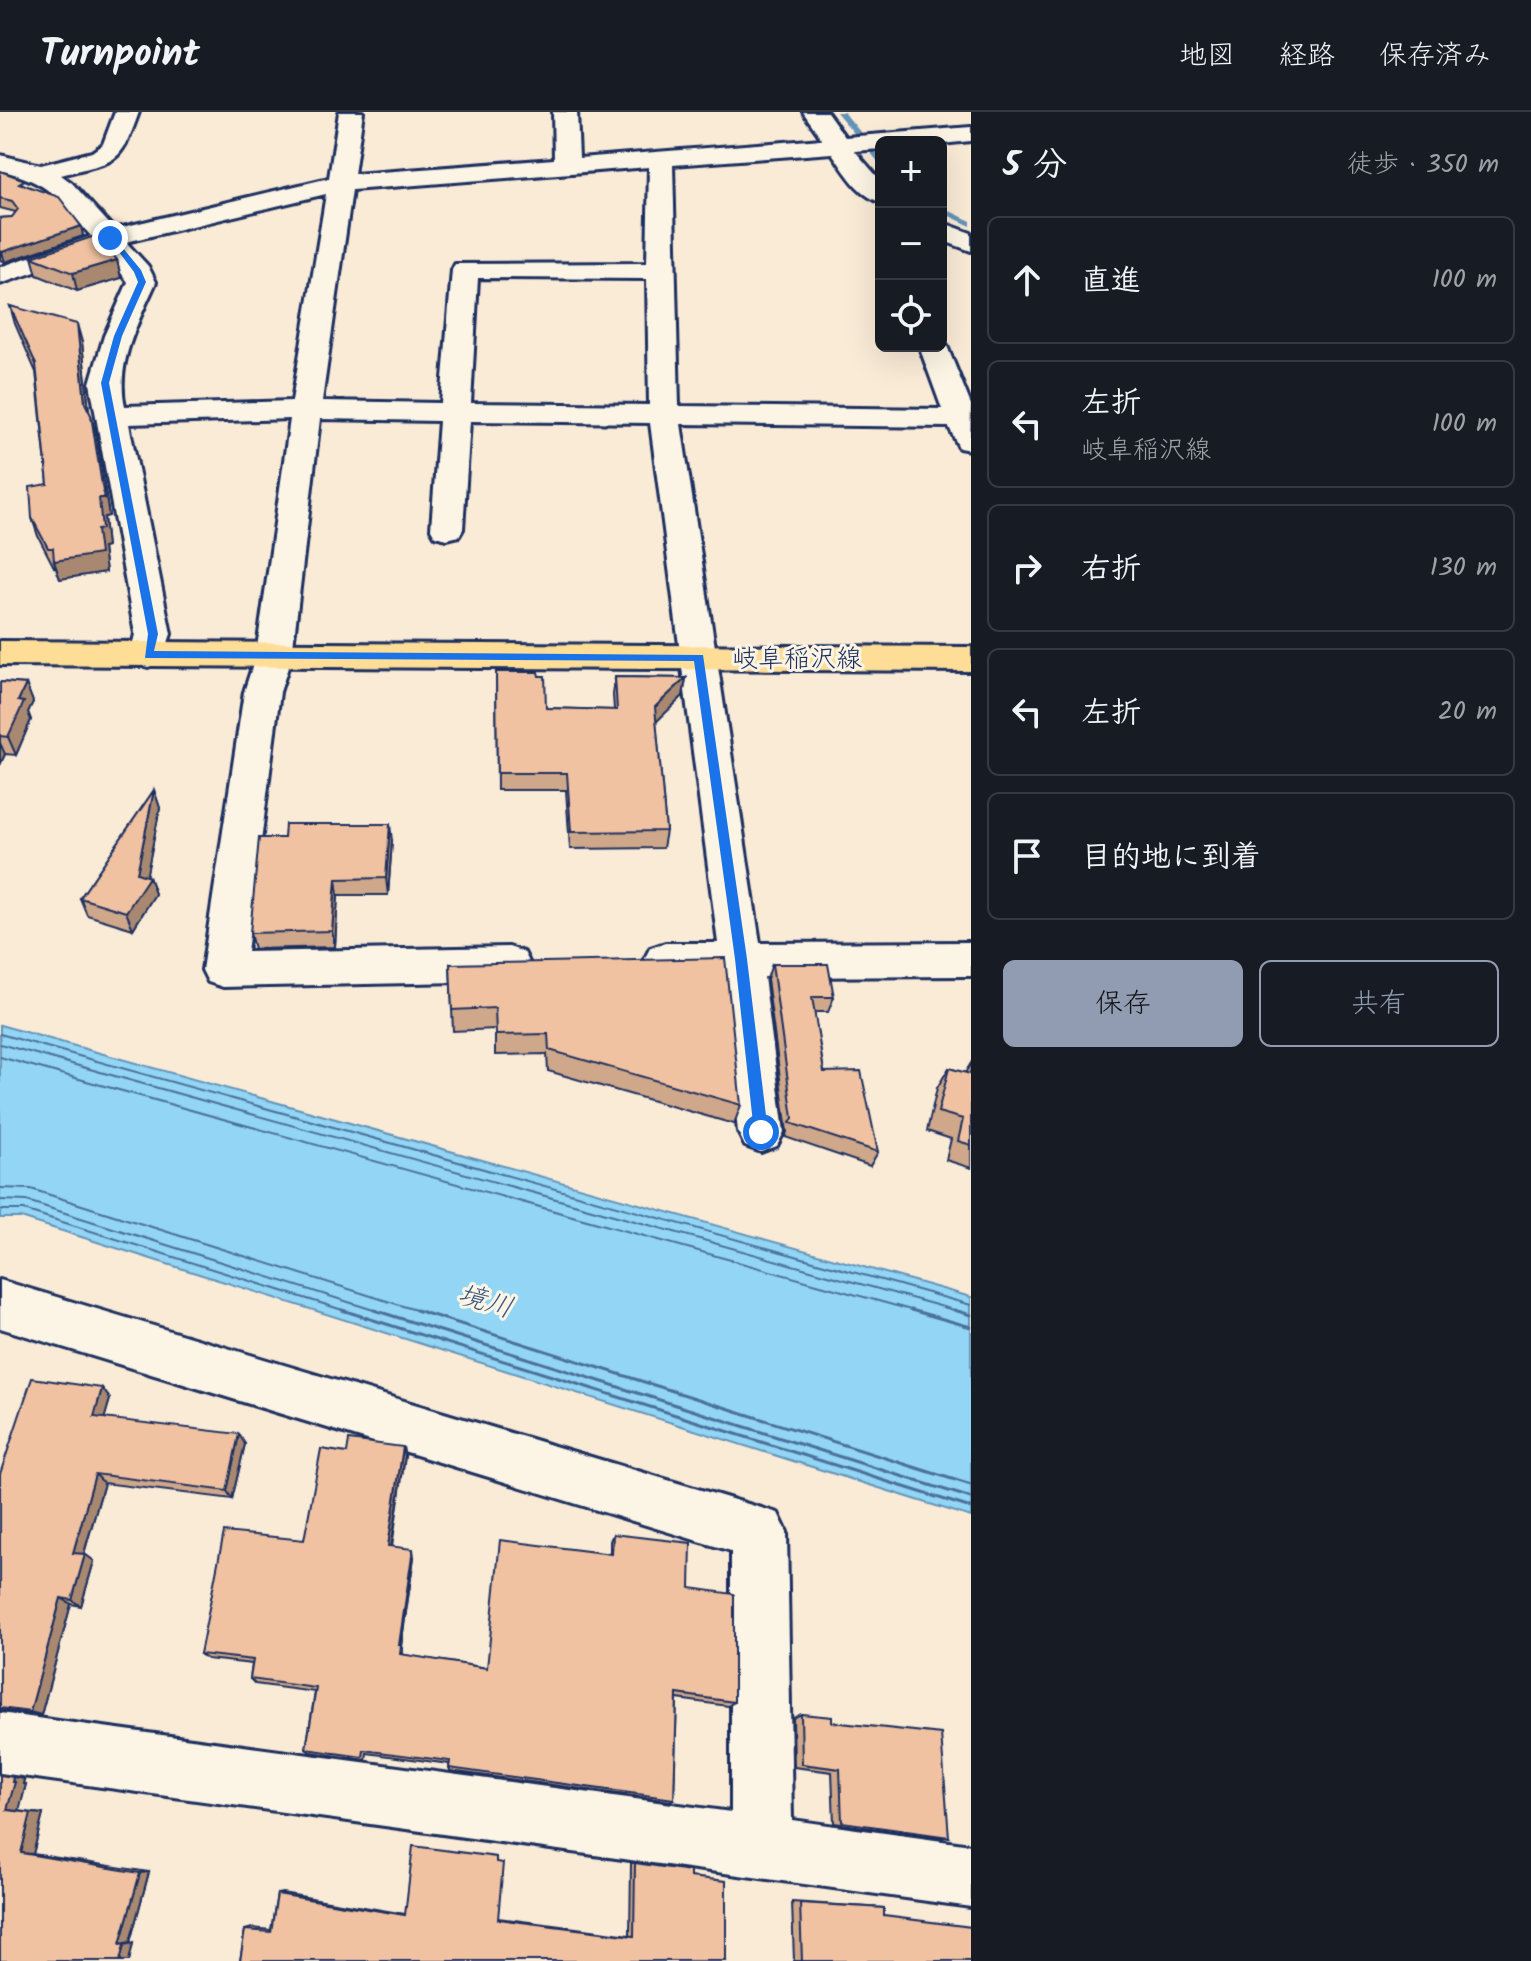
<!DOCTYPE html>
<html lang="ja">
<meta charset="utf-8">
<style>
:root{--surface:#171b24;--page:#20242c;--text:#f1f3f6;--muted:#9ea1a6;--line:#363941;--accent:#919bb2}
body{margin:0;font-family:Kalam,"Klee One",sans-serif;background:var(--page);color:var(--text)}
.controls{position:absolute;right:24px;top:24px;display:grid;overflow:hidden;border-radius:12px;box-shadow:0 8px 32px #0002}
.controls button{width:72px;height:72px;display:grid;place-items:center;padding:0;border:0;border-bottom:2px solid var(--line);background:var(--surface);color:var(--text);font:40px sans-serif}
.stop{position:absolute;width:24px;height:24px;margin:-18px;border:6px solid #1a73e8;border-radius:50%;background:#fff}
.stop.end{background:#1a73e8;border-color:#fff;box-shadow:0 2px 8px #0008}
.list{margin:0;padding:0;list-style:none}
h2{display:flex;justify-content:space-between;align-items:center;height:104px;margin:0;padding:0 32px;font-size:34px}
h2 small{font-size:26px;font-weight:400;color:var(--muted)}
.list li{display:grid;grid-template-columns:52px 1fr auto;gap:24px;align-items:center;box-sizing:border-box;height:128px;margin:0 16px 16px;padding:0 16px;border:2px solid var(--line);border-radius:12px}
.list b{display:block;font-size:30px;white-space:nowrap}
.list p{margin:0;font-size:26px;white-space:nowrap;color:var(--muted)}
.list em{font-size:26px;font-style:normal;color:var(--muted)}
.actions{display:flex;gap:16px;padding:24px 32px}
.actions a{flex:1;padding:18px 0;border:2px solid var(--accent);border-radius:12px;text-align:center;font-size:28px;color:var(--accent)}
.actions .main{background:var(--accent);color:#111}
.icon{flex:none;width:44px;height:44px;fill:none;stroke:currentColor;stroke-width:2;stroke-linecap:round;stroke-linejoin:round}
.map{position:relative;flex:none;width:971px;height:1849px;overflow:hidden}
header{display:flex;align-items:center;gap:48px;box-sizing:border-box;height:112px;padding:0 40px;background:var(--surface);border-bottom:2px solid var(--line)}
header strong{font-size:38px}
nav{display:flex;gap:44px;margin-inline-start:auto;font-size:28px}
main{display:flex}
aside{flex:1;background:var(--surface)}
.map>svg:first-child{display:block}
</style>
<header>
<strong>Turnpoint</strong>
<nav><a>地図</a><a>経路</a><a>保存済み</a></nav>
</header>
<main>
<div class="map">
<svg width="971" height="1849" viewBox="0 0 971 1849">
<rect width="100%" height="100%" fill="#faebd7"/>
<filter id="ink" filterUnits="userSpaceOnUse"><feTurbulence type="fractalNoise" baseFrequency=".0125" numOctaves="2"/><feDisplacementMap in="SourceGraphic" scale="16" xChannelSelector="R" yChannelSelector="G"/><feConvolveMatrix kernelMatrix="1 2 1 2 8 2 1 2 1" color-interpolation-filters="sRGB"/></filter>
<g filter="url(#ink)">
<polygon fill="#93d5f4" stroke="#6393b8" stroke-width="2" points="0,913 971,1185 971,1405 21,1106 0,1106"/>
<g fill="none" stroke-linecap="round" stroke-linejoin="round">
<g stroke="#4b719a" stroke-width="2">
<polyline points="0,922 971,1193"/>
<polyline points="0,932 961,1200"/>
<polyline points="0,945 918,1200"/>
<polyline points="0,1076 31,1077 422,1200"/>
<polyline points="0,1088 27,1089 380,1200"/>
<polyline points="0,1098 24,1098 349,1200"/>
</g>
<g stroke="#4b719a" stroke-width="3">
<polyline points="342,1198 971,1396"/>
<polyline points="374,1198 971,1386"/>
<polyline points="416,1198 971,1373"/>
<polyline points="911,1198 971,1215"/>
<polyline points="954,1198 971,1203"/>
</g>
<g fill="#6393b8" fill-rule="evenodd">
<polygon points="836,0 844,0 881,46 881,53"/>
<polygon points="941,95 971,109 971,114 941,100"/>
</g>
<defs>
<g id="minor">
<path d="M115 0H139C119 56 116 48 61 63L72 71 114 117 329 66 339 0H363L354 62 554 47 553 0H577L579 46 822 27 803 0H827L845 25 971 15V29L941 32 881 30V37L855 39 881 69V90C858 84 845 59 832 41L673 53 679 294 942 297 919 234H941V227L947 234 971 293 970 338 959 336 949 315 681 312 760 831 971 830V864L764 865 784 1020 777 1034 761 1040 745 1034 738 1020 722 865H665L650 860 644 848 650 836 665 831H718L650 311 470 309 463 417 459 424 447 427 435 424 431 417 439 309 320 307 292 543 280 580 247 840 509 835 524 840 530 852 524 864 509 869 223 875 208 870 202 858 244 580 256 543 290 307 129 312 171 522 161 551 148 555 135 551 130 543 135 522 90 271 104 224 128 170 103 137 0 172V155L91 124C58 86 51 71 0 58V43L41 53 92 40 103 32ZM649 55 647 151 455 152 452 158 441 291 322 289 352 78ZM326 82 292 289 125 294C115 251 139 209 156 170L148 154 126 130ZM478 166 647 167 649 293 471 291Z"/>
<polygon points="941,110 971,121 971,139 941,128"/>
<polygon points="0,1168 778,1401 787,1420 792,1708 971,1733 971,1795 0,1661 0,1601 731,1700 731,1439 0,1216"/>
</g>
<polygon id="major" points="0,529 971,535 971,559 0,553"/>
</defs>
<use href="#minor" stroke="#1b2f5e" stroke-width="6"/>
<use href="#major" stroke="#1b2f5e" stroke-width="6"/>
<use href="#minor" fill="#fcf5e5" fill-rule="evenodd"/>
<use href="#major" fill="#fedd96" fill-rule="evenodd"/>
</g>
<g fill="#cfa78a" stroke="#1b2f5e" stroke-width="2">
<polygon points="0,59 27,74 81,114 83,124 5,150 0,148 0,106 12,105 16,100 0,96"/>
<polygon points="32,145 117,148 121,166 77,179 37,163"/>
<polygon points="10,194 82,230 89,299 96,322 109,404 104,405 107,435 103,436 106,460 60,467 55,454 54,455 38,424 32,406 48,372 36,260 15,212"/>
<polygon points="496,560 546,596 614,598 613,583 615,565 686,566 683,584 656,609 666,719 663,736 570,737 566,678 497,678"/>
<polygon points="0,570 26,572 33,590 28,600 31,608 16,643 5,642 0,653"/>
<polygon points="154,678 160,696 146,764 149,765 155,782 133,817 87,803 80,786"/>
<polygon points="392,729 388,783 338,783 335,835 254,837 250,821"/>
<polygon points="450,852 741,993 734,1012 548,959 547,942 495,943 495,917 453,919"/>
<polygon points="772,852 834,885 828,900 814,900 824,960 878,1040 870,1054 785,1025 787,1020 767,867"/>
<polygon points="971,951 971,1056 946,1048 951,1027 927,1019 937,976 949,956 965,961"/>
<polygon points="102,1276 110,1287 104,1306 245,1332 232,1387 104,1371 84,1442 94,1449 81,1494 71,1492 41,1603 0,1598 0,1362"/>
<polygon points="347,1341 405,1344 392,1435 414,1445 401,1534 403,1539 403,1543 487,1556 610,1442 610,1429 613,1422 690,1476 734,1590 728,1594 677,1587 674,1687 670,1689 450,1659 449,1652 367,1641 366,1648 310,1640 306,1637 315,1580 255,1572 250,1567 252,1552 207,1547 200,1542 304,1428"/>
<polygon points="801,1602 832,1610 949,1725 938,1725 834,1711 832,1660 794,1655 793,1606"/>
<polygon points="0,1663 24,1667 23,1672 26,1672 19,1699 43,1702 33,1742 149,1760 130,1830 133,1831 129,1849 0,1849"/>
<polygon points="631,1751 635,1751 690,1765 726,1849 240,1849 245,1818 252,1816 271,1818 277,1782 282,1781 405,1802 498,1806 630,1823"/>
<polygon points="792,1790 884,1796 884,1804 971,1849 794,1849"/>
</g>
<g fill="#a98871" stroke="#1b2f5e" stroke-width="2">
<polygon points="81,114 83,124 5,150 2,140"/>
<polygon points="117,148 121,166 77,179 73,161"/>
<polygon points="77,212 82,230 90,309 85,291"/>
<polygon points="91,303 96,322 109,404 104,405 107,435 103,436 106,460 60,467 54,449 97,418"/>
<polygon points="686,566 683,584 653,613 655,595"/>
<polygon points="26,572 33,590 28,600 31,608 16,643 8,625 18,589"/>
<polygon points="0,631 5,642 0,653"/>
<polygon points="154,678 160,696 145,771 149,765 155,782 133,817 126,800 137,761"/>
<polygon points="390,712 392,729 388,783 386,766"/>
<polygon points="336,767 338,783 335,835 332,819"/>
<polygon points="102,1276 110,1287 102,1315 94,1305"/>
<polygon points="239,1322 245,1332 232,1387 227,1379"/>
<polygon points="403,1335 405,1344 390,1442 388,1434"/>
<polygon points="95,1362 104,1371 82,1448 73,1441"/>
<polygon points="413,1437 414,1445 401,1534 403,1539 402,1547 399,1533"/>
<polygon points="85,1442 94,1449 81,1494 72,1488"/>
<polygon points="61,1486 71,1492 41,1603 30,1600"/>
<polygon points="13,1665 24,1667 23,1672 26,1672 19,1699 7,1698"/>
<polygon points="31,1701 43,1702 33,1742 21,1741"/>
<polygon points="149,1760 130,1830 120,1832 140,1761"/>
<polygon points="133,1831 129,1849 120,1849 124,1833"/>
</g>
<g fill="#f1c2a1" stroke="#1b2f5e" stroke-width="2">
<polygon points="0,59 25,68 19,71 59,85 81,114 2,140 0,139 0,106 12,105 18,97 12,89 0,86"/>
<polygon points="98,123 117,148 73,161 32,145"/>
<polygon points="10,194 77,212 85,291 91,303 104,386 99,386 102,417 97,418 100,442 54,449 53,436 48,436 32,406 30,375 48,372 36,252"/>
<polygon points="496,560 538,560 539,564 545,564 546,596 617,598 615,565 686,566 655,595 666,719 571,720 567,661 497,661"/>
<polygon points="0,570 26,572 18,589 24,590 8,625 0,624"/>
<polygon points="154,678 137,761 149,765 126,800 80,786"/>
<polygon points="285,712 390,712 386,766 336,767 332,819 250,821 259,726 284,726"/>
<polygon points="725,846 741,993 549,938 548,922 496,923 495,896 452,898 450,852"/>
<polygon points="772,852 828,852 834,885 812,885 824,960 861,959 878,1040 790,1011 793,1006"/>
<polygon points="949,956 970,962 971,956 971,1033 958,1029 963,1007 938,1000"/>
<polygon points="32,1266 102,1276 94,1305 239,1322 227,1379 95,1362 73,1441 85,1442 72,1488 61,1486 30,1600 0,1596 0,1362"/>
<polygon points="349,1328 403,1335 388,1434 413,1437 399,1533 401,1533 400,1542 487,1556 500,1428 612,1442 613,1422 691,1431 690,1476 734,1482 734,1590 677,1582 674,1687 449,1656 450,1649 364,1638 363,1645 306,1637 316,1576 250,1567 253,1548 200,1542 224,1420 304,1428 321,1337 347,1341"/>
<polygon points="801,1602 832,1605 832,1610 941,1622 949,1725 842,1710 840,1657 802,1652"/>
<polygon points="0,1663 13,1665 12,1670 15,1670 7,1698 31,1701 21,1741 140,1761 120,1832 124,1833 120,1849 0,1849"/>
<polygon points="413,1734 496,1745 496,1750 503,1751 498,1807 634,1824 635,1751 690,1759 690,1765 726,1769 726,1849 240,1849 245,1818 271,1820 277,1782 405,1803"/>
<polygon points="800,1791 884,1796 884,1804 971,1815 971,1849 802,1849"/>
</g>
</g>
<polygon fill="#1a73e8" points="107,124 113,124 141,158 146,170 122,224 109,271 158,522 154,539 703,543 747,847 768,1020 766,1024 756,1024 754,1020 735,847 694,549 145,546 148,522 101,271 114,224 138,170 134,160"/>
<g text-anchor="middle" stroke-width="6" stroke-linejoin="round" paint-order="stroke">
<g font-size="26" fill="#1b2f5e" stroke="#fcf5e5">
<text x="797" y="555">岐阜稲沢線</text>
</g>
<g font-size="28" font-style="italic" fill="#395884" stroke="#fcf5e5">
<text transform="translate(486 1188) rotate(17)" y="10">境川</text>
</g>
</g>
</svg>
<div class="controls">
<button>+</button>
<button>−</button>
<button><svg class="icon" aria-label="locate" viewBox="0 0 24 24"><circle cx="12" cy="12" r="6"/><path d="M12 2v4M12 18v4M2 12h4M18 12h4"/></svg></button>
</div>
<div class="stop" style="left:761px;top:1020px"></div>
<div class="stop end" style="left:110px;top:126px"></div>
</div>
<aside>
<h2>5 分<small>徒歩 · 350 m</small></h2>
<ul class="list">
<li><svg class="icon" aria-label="ahead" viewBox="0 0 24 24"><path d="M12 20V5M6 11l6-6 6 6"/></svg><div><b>直進</b></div><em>100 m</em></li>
<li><svg class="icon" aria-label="left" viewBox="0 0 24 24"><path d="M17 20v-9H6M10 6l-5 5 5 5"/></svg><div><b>左折</b><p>岐阜稲沢線</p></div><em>100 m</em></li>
<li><svg class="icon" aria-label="right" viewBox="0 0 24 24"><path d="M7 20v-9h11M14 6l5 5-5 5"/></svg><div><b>右折</b></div><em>130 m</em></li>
<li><svg class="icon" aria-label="left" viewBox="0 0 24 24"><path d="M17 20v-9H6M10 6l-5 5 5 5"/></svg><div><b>左折</b></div><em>20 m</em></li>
<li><svg class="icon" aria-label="arrive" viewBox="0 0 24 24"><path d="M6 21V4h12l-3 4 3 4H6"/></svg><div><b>目的地に到着</b></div></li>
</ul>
<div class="actions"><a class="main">保存</a><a>共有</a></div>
</aside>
</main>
